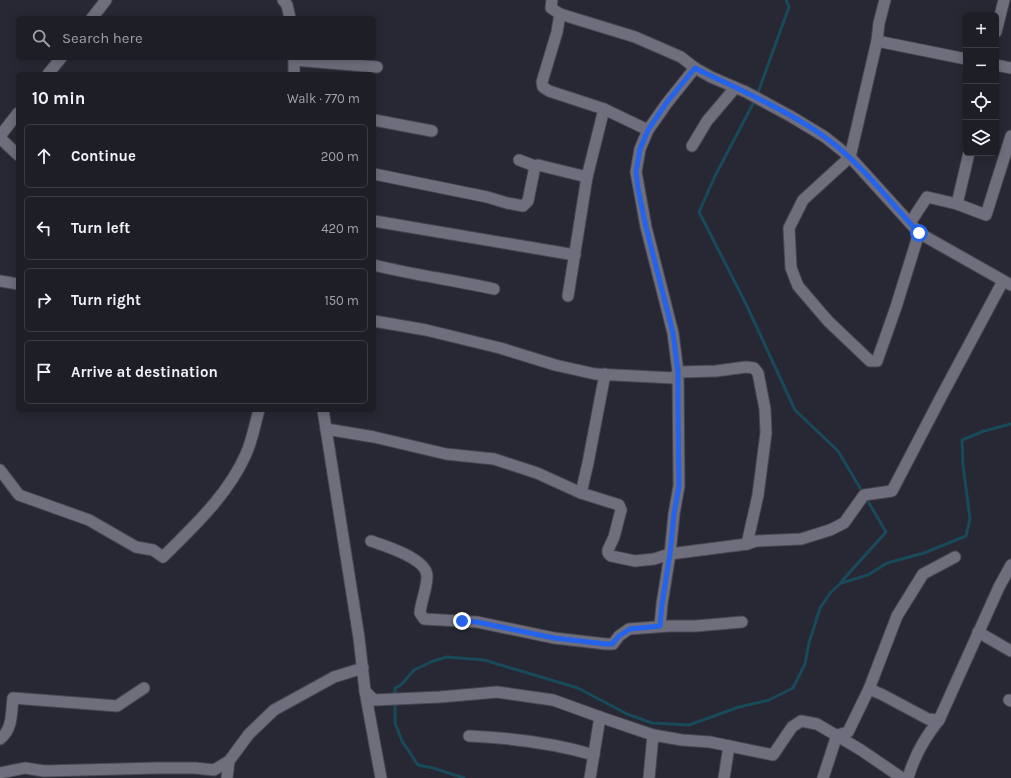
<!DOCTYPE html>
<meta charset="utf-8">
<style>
:root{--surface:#1e1e27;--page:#2b2b33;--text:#f1f3f6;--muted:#a1a2a7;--line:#3c3c44}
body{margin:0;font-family:Karla,sans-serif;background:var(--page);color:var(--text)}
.controls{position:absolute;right:12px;top:12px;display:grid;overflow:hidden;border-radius:6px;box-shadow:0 2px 10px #0003}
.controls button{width:36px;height:36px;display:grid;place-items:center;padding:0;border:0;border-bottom:1px solid var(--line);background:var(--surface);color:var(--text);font:20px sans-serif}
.stop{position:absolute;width:12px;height:12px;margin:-9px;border:3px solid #2563eb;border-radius:50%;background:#fff}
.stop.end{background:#2563eb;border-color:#fff;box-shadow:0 1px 4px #0008}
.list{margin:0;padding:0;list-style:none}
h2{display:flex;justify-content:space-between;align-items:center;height:52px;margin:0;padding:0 16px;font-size:17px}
h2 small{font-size:13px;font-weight:400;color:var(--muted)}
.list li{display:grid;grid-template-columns:26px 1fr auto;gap:12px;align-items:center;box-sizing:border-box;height:64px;margin:0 8px 8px;padding:0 8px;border:1px solid var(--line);border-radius:6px}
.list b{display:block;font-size:15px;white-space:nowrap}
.list em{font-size:13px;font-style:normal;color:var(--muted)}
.icon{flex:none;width:22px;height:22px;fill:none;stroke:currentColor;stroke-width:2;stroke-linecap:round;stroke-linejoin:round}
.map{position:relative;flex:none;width:1011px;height:778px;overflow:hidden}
.search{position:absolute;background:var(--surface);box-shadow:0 2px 10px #0003;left:16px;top:16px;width:360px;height:44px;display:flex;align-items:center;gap:10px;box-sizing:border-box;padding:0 14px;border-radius:6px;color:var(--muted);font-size:15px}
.panel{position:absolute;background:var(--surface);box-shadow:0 2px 10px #0003;left:16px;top:72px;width:360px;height:340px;border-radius:6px}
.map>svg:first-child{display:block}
</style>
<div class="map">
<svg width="1011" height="778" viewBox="0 0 1011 778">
<rect width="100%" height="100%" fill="#282834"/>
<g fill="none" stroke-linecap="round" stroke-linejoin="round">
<g stroke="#184a5a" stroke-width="3">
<polyline points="786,0 789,7 756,98 715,176 699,212 746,304 795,410 838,451 863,493"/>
<polyline points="841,582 886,532 866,498"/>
<polyline points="464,778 433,768 418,765 402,741 395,723 395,688 401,685 414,670 433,661 447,657 484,660 578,688 627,714 652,723 689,725 739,707 769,700 793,688 805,664 809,643 820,608 831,592 841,583 868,575 887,563 924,553 966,536 970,519 963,465 962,440 984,431 1011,424"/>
</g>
<defs>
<g id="street">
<polyline points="283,0 287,5 290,18"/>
<polyline points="552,0 551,8 560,14 635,37 681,57 695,68 711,77 746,92 792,117 825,137 850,157 919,233 1011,285"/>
<polyline points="885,0 879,23 877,41 966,59"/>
<polyline points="560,14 557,32 542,82 543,87 549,91 604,109 587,177 568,296"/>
<polyline points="92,18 106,0"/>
<polyline points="996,32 1004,0"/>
<polyline points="877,41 850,157 803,200 789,228 791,268 798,286 828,321 870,361 877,361 896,307 919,233"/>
<polyline points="294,60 377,67"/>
<polyline points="996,65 1011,68"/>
<polyline points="48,74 61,58"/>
<polyline points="294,74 294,58"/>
<polyline points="604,109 648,130"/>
<polyline points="374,120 432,131"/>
<polyline points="0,136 18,113"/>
<polyline points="0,138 18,155"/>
<polyline points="692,146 707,121 735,88"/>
<polyline points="519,160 535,166"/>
<polyline points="374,174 487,197 507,203 523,206 528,201 535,166 538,165 587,177"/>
<polyline points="957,204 969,153"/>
<polyline points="374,221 575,255"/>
<polyline points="910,223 927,197 957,204 986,215 1011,136"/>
<path d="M374 265C413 275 454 280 494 289"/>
<polyline points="0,281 18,284"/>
<polyline points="374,321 426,330 500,348 555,365 595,374 674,378 678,372 673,333 646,227 636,172 640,149 648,130 667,103 695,68"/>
<polyline points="323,410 359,638 365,691 381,778"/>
<polyline points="326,429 374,437 446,454 494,459 537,473 581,493 616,504 619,505 621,510 614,537 608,550 608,553 611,556 635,561 654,559 670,554 747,544 758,495 766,433 765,409 758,373 754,368 746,367 716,371 678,372 679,486 674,514 670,554 662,604 660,626"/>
<path d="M0 470 19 495 89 520 136 547 153 550 163 557C194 526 228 495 246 454 252 441 255 424 259 410"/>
<polyline points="581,493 588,463 605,374"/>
<path d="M371 541C386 546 427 559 427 576 427 589 421 601 420 613L424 619 477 622 554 638 606 644H613L619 636 629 629 669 626H696L742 622"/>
<polyline points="747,544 756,541 801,539 830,530 844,523 864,495 892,491 941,397 1003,281"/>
<polyline points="978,632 1011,651"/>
<polyline points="869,689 897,616 923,574 955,557"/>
<polyline points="365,691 374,700 440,697 497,692 553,700 600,717 653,735 682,740 710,742 773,755 792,727 801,721 817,724 861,750 902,778"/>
<polyline points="1009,700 1011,701"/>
<path d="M469 736C511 738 554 743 594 755"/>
<path d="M0 739C13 729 11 713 13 698L117 706 144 688"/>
<polyline points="0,773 25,768 44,771 157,768 195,768 214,770 229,761"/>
<polyline points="227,778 229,761 249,734 274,710 334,677 363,668"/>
<polyline points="590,778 600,717"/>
<polyline points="649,778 653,735"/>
<polyline points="724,778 729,746"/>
<polyline points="823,778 837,735 848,732 869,689 881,694 928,719 939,720"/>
<path d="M908 778C914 757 925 737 939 720L999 587 1011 565"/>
</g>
</defs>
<use href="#street" stroke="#474651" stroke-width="13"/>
<use href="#street" stroke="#6e6e7d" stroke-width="11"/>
</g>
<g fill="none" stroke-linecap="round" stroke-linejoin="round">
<path stroke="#2563eb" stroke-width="5" d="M462 621 477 622 554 638 606 644H612L619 636 630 629 660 626 662 604 670 554 674 514 679 486 678 416V372L673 333 646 227 638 189 636 172 640 149 648 130 667 102 695 68C712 77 729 84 747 93 774 106 802 120 826 138 862 164 889 201 919 233"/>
</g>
</svg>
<div class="controls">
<button>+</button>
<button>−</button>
<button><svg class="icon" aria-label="locate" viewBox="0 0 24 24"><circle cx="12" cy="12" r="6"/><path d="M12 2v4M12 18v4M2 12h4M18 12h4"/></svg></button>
<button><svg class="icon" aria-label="layers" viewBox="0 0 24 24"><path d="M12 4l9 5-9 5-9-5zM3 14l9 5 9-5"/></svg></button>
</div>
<div class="stop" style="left:919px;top:233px"></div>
<div class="stop end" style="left:462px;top:621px"></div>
<div class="search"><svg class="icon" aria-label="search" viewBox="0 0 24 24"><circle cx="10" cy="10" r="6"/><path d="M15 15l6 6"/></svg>Search here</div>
<section class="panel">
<h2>10 min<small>Walk · 770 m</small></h2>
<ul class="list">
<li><svg class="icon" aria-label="ahead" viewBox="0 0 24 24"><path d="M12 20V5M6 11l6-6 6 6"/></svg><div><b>Continue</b></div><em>200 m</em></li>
<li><svg class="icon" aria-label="left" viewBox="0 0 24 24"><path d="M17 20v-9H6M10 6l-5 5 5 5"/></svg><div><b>Turn left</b></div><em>420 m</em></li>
<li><svg class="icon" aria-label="right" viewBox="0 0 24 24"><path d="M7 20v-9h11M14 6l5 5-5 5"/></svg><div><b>Turn right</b></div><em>150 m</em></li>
<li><svg class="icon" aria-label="arrive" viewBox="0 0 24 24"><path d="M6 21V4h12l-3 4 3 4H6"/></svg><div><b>Arrive at destination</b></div></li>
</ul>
</section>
</div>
